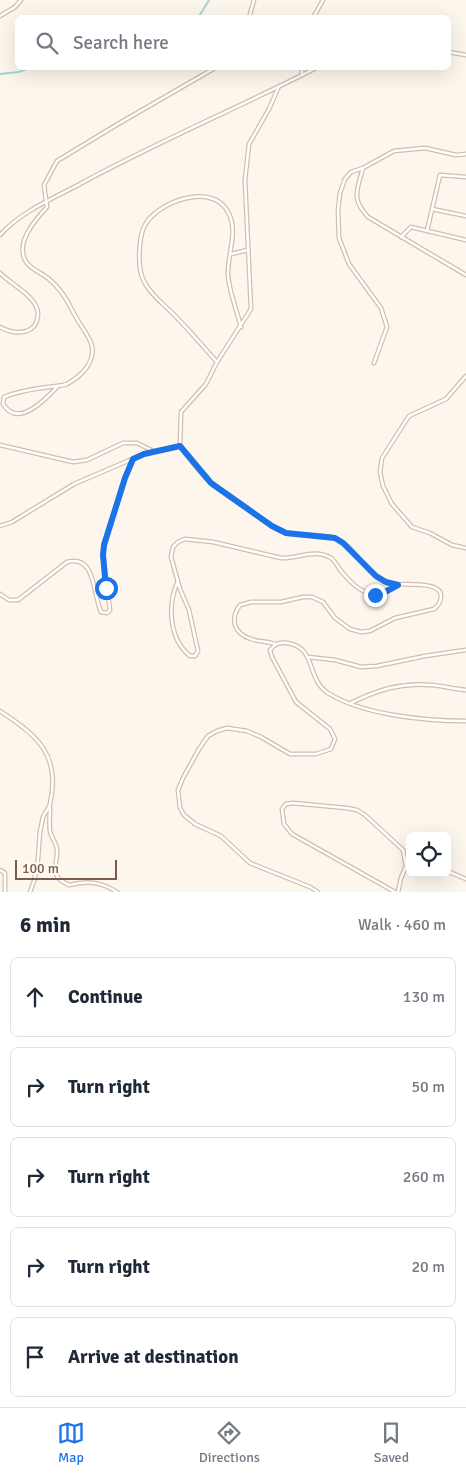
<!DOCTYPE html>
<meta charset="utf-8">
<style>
:root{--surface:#fff;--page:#f2f2f3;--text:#1f2937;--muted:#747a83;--line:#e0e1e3;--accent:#1a73e8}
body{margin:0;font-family:Signika,sans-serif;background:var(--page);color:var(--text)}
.controls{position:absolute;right:15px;bottom:15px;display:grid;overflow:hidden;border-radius:8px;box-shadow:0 5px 20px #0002}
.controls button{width:45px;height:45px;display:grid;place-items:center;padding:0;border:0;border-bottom:1px solid var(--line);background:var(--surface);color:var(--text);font:25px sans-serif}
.scale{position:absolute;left:15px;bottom:12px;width:102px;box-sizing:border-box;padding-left:5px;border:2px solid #7a5c4d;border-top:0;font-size:14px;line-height:18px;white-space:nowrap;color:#7a5c4d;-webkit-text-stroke:4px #fffaf3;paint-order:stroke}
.stop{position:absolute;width:15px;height:15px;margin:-11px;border:4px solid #1a73e8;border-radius:50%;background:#fff}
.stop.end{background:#1a73e8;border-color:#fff;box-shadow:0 1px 5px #0008}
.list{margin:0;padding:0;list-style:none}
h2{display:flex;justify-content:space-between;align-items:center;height:65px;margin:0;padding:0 20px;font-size:21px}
h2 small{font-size:16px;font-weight:400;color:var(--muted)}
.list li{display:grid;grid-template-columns:32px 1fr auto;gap:15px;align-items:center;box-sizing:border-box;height:80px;margin:0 10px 10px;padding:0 10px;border:1px solid var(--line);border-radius:8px}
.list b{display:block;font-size:19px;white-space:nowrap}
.list em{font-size:16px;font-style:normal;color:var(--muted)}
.icon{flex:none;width:28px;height:28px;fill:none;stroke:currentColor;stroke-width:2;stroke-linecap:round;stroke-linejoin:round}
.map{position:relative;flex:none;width:466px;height:892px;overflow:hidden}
.search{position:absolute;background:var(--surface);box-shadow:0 5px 20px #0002;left:15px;right:15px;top:15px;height:55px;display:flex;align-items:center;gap:12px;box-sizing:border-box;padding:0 18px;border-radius:8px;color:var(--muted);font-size:19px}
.sheet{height:515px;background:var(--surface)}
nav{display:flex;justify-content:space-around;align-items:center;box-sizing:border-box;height:70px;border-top:1px solid var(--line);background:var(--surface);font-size:14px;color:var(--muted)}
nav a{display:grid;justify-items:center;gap:2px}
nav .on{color:var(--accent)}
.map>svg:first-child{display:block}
</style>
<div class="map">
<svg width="466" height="892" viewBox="0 0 466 892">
<rect width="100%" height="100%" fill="#fdf6ec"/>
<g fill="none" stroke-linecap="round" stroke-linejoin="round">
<g stroke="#a5d3da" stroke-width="2">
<polyline points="198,18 209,0"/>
<polyline points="0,74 19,72 29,68"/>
</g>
<defs>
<g id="lane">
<polyline points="0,16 15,7 21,0"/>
<polyline points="249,18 254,0"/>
<polyline points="313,18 323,0"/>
<polyline points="448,52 466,55"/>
<polyline points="302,68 302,75"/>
<path d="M363 168C357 190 351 199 368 217L466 275"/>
<polyline points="432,209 466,216"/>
<polyline points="427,231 440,175 466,177"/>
<path d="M0 235C22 211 52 199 80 184 157 142 238 108 316 68"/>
<polyline points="401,237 411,227 466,240"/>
<polyline points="231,254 248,250"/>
<path d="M0 273C11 285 44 299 37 320 36 325 32 329 27 331 17 334 9 332 0 327"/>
<path d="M217 362C204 348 192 333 179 320 167 306 145 292 141 273 138 262 139 235 145 225 158 201 213 182 228 212 239 231 227 255 228 275 229 291 237 311 241 327"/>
<polyline points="374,363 387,327 381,308 349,264 339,238 338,210 340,193 345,179 351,172 363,168 394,151 425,148 456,155 466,154"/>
<polyline points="466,376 446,399 409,416 382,458 380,472 383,486 392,504 412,527 430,533 452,545 466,548"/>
<path d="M58 386C46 399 18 429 3 404L4 397C19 391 33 389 48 387 54 386 62 386 67 384 74 380 83 373 87 367 100 347 87 336 77 319 68 303 64 292 49 279 39 271 24 267 23 253 20 237 37 218 47 207L44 185 57 161 118 124 215 68"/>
<polyline points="0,445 73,462 87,460 123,443 137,443 153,451"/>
<polyline points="0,526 12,522 74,484 144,454 180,446"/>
<path d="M178 581C167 605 169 639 190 656H195L198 651 189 610 180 589 171 557 173 547 178 542 185 539 213 542 281 558C297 559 315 548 331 558 335 561 338 567 341 571 358 592 371 601 397 586"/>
<path d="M0 594 9 600H18L67 562C96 554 93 595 101 612L107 613 110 610 103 555 104 545 125 478 133 459"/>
<path d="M275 644C267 641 259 642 251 639 233 633 230 619 240 605L251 602H281L303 597H312L323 602 335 618 350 629 361 632 370 631 395 618 434 609C438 606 441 602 441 596 441 579 399 587 387 583 365 575 355 545 335 538 319 533 301 537 285 533 275 529 265 521 256 515 241 505 226 495 212 484 200 473 190 459 180 446L181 412 206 384 217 362 251 309 245 180 249 144 269 109 279 86"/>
<polyline points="308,657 335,660 361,667 377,666 425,656 466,650"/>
<path d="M351 703C377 690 402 682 431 685 443 686 454 689 466 690"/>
<path d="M0 711C38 736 61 755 50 804 49 809 45 812 43 817 42 822 41 827 40 832 38 853 39 872 30 892"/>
<path d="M50 807C50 815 49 823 50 831 51 837 56 843 57 849 58 866 47 875 69 885 88 880 101 882 117 892"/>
<polyline points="0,870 5,873 5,892"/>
<polyline points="447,871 466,879"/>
<path d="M318 892 310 887 250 863 221 836 195 824 184 815 180 808 178 790 183 778 199 749 208 736 217 731 227 728 247 731 261 737 290 754H316L331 749 335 739 330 729 296 702 272 657 270 650C275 644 279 642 287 643 317 647 306 679 328 693 363 715 425 721 466 721"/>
<polyline points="395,892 292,834 284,824 282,809 286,804 293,803 346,808 357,810 365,815 403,850 406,866"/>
<polyline points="398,892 401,878 406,866 410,865"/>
</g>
</defs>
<use href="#lane" stroke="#d1beb0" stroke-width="5"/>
<use href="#lane" stroke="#fff" stroke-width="2.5"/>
</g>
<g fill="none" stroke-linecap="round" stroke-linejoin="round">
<polyline stroke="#1a73e8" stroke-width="6" points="106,588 103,555 104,545 125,478 133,459 144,454 180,446 211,483 272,526 286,533 335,538 343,543 376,576 386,582 398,585 385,592 375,595"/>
</g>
</svg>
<div class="controls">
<button><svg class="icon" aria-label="locate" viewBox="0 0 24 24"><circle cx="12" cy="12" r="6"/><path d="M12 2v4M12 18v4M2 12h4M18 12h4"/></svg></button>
</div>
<div class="scale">100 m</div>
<div class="stop" style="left:106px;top:588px"></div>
<div class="stop end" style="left:375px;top:595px"></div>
<div class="search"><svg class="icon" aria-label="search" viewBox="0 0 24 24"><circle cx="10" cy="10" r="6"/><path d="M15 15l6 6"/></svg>Search here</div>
</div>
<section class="sheet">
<h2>6 min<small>Walk · 460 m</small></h2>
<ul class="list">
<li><svg class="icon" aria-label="ahead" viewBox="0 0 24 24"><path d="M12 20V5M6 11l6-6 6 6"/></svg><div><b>Continue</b></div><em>130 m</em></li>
<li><svg class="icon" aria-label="right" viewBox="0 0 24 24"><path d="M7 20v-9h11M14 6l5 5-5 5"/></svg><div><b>Turn right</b></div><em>50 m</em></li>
<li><svg class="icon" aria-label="right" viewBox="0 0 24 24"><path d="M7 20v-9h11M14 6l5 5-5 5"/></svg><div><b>Turn right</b></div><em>260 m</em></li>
<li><svg class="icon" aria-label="right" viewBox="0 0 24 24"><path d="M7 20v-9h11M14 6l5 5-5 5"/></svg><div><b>Turn right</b></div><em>20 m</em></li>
<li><svg class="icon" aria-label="arrive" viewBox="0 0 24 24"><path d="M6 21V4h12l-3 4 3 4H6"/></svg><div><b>Arrive at destination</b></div></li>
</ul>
</section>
<nav>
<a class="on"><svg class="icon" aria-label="map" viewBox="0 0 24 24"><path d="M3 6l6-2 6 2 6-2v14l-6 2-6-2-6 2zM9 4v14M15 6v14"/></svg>Map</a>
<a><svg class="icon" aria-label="directions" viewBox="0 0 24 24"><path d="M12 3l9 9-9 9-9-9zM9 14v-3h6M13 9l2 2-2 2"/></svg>Directions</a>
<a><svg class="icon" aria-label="saved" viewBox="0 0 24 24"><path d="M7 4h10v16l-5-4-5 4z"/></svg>Saved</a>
</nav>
